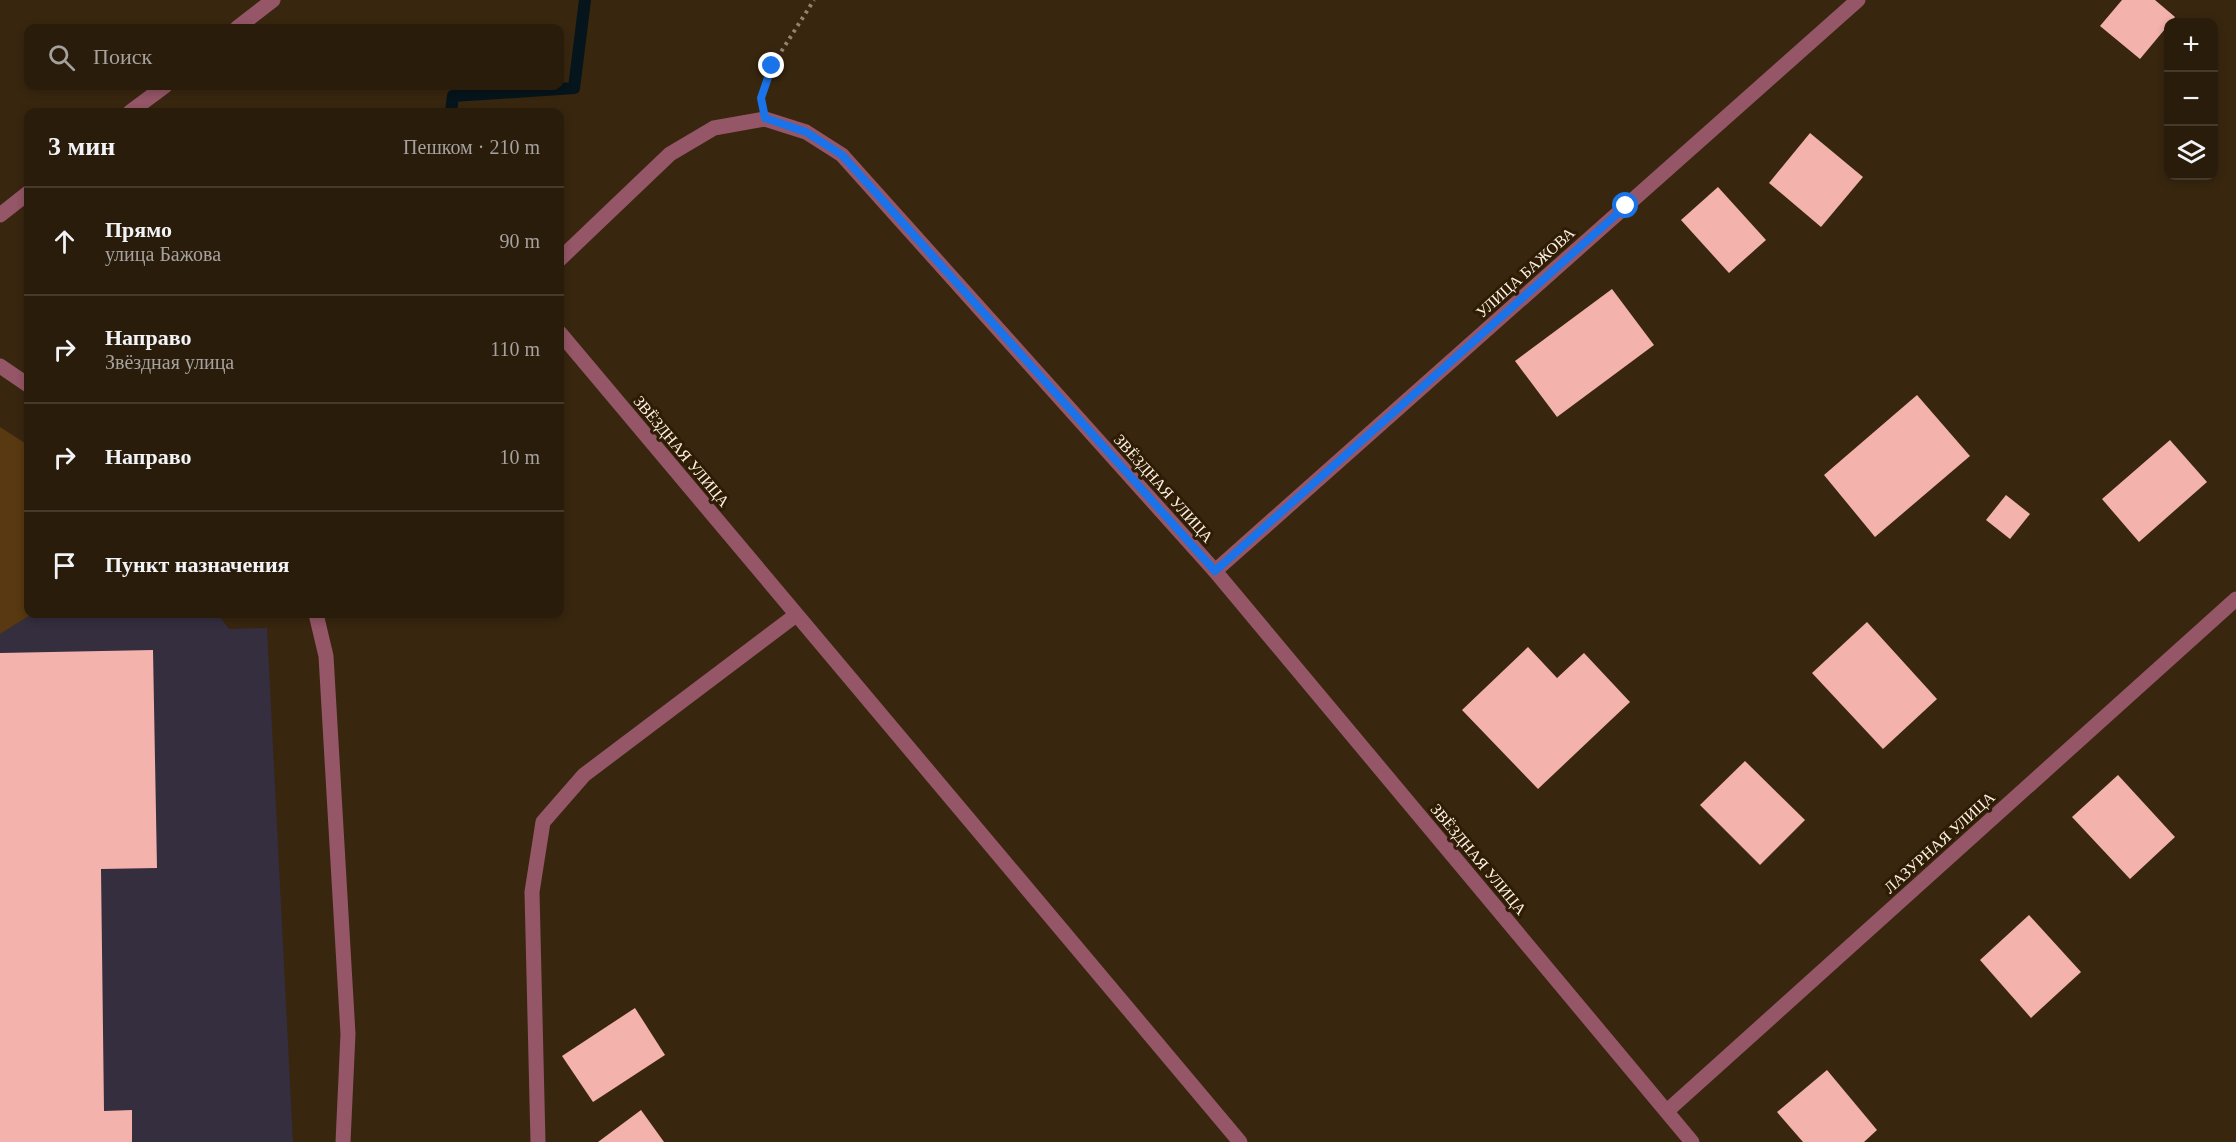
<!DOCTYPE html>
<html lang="ru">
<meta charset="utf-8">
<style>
:root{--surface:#2a1c0b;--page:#322514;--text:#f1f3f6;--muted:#a5a19d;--line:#463a2c}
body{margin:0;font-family:Georgia,serif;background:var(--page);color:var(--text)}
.controls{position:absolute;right:18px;top:18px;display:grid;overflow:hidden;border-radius:12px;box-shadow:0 3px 9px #0003}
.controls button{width:54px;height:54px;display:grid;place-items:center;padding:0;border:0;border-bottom:2px solid var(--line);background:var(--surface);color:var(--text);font:30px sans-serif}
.stop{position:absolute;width:18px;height:18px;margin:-14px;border:4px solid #1a73e8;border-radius:50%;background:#fff}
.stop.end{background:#1a73e8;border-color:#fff;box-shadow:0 2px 6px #0008}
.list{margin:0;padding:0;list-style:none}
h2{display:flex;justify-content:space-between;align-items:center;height:78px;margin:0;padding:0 24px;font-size:26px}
h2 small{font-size:20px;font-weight:400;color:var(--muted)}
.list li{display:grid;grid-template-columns:39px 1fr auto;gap:18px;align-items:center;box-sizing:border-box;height:108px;padding:0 24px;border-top:2px solid var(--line)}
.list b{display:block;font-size:22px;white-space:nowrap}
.list p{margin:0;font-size:20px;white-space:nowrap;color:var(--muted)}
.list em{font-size:20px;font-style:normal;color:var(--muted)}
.icon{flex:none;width:33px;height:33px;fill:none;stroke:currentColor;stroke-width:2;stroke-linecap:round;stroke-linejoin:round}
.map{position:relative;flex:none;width:2236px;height:1142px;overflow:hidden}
.search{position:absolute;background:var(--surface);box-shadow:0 3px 9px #0003;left:24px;top:24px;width:540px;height:66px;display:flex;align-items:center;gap:15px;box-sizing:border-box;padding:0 21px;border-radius:12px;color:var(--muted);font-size:22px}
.panel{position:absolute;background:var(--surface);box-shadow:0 3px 9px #0003;left:24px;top:108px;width:540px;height:510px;border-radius:12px}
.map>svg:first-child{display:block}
</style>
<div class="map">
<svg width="2236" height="1142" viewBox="0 0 2236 1142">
<rect width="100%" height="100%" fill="#38260f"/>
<polygon fill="#342e3f" points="32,614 218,614 229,629 267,628 293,1142 0,1142 0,634"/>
<polygon fill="#583911" points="0,427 28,445 28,614 32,614 0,634"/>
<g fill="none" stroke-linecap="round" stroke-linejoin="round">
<polyline stroke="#05151b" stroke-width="12" points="451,112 453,96 574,88 585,0"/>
</g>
<g fill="#f3b2ac">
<polygon points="2122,0 2155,0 2175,17 2140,59 2100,26"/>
<polygon points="1810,133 1863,177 1821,227 1769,183"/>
<polygon points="1718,187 1766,240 1729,273 1681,220"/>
<polygon points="1612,289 1654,345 1557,417 1515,361"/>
<polygon points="1917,395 1970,456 1875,537 1824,475"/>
<polygon points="2170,440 2207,482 2139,542 2102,499"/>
<polygon points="2006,495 2030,514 2010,539 1986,520"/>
<polygon points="1867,622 1937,699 1883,749 1812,673"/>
<polygon points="1528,647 1557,678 1584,653 1630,702 1538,789 1462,710"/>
<polygon points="153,650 157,868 101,869 104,1111 132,1110 132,1142 0,1142 0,653"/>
<polygon points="1745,761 1805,820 1760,865 1700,805"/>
<polygon points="2118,775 2175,837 2130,879 2072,817"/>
<polygon points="2029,915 2081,972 2031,1018 1980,960"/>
<polygon points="635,1008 665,1055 593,1102 562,1056"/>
<polygon points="1827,1070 1877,1130 1864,1142 1803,1142 1777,1112"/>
<polygon points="641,1110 664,1142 598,1142"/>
</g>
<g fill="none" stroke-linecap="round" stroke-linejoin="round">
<polyline stroke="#938371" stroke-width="4" stroke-dasharray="3 4.5" stroke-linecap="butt" points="763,92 772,66 814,0"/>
<g stroke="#955667" stroke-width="15">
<polyline points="237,28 273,0"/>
<polyline points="130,112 165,86"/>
<polyline points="0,215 28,193"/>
<polyline points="560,259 670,154 714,128 765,119 806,132 842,155 1215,571 1692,1142"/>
<polyline points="560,333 1240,1142"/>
<polyline points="0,366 28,385"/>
<polyline points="1215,571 1858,0"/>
<polyline points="316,614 326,656 348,1034 343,1142"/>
<polyline points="1667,1111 2236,599"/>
<polyline points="538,1142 532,892 543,822 584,775 796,615"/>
</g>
</g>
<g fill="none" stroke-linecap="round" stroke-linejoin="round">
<polyline stroke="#1a73e8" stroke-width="8" points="772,66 761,98 765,118 806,132 842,155 1215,571 1626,206"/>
</g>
<g text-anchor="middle" stroke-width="6" stroke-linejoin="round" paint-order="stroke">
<g font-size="16" fill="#fef2e4" stroke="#2e1c05">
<text transform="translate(1525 272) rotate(-42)" y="6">УЛИЦА БАЖОВА</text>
<text transform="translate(682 451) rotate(50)" y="6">ЗВЁЗДНАЯ УЛИЦА</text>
<text transform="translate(1164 488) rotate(48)" y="6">ЗВЁЗДНАЯ УЛИЦА</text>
<text transform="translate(1939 842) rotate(-42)" y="6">ЛАЗУРНАЯ УЛИЦА</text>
<text transform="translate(1479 859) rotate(50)" y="6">ЗВЁЗДНАЯ УЛИЦА</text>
</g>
</g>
</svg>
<div class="controls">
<button>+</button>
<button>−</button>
<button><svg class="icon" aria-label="layers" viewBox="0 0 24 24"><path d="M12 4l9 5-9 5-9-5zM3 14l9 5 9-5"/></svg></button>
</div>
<div class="stop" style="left:1626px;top:206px"></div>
<div class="stop end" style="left:772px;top:66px"></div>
<div class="search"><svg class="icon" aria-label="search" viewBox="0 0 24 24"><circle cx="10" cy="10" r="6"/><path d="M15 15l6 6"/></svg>Поиск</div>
<section class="panel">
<h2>3 мин<small>Пешком · 210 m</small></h2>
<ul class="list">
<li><svg class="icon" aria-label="ahead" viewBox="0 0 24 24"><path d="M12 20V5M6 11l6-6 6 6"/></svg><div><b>Прямо</b><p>улица Бажова</p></div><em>90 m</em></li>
<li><svg class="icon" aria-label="right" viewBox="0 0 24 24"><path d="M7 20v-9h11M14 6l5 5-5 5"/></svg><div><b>Направо</b><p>Звёздная улица</p></div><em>110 m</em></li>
<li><svg class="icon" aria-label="right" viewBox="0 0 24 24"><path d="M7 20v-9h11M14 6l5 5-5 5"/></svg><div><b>Направо</b></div><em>10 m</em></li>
<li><svg class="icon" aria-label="arrive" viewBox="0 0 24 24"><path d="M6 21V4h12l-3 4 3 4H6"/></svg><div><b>Пункт назначения</b></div></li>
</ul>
</section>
</div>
